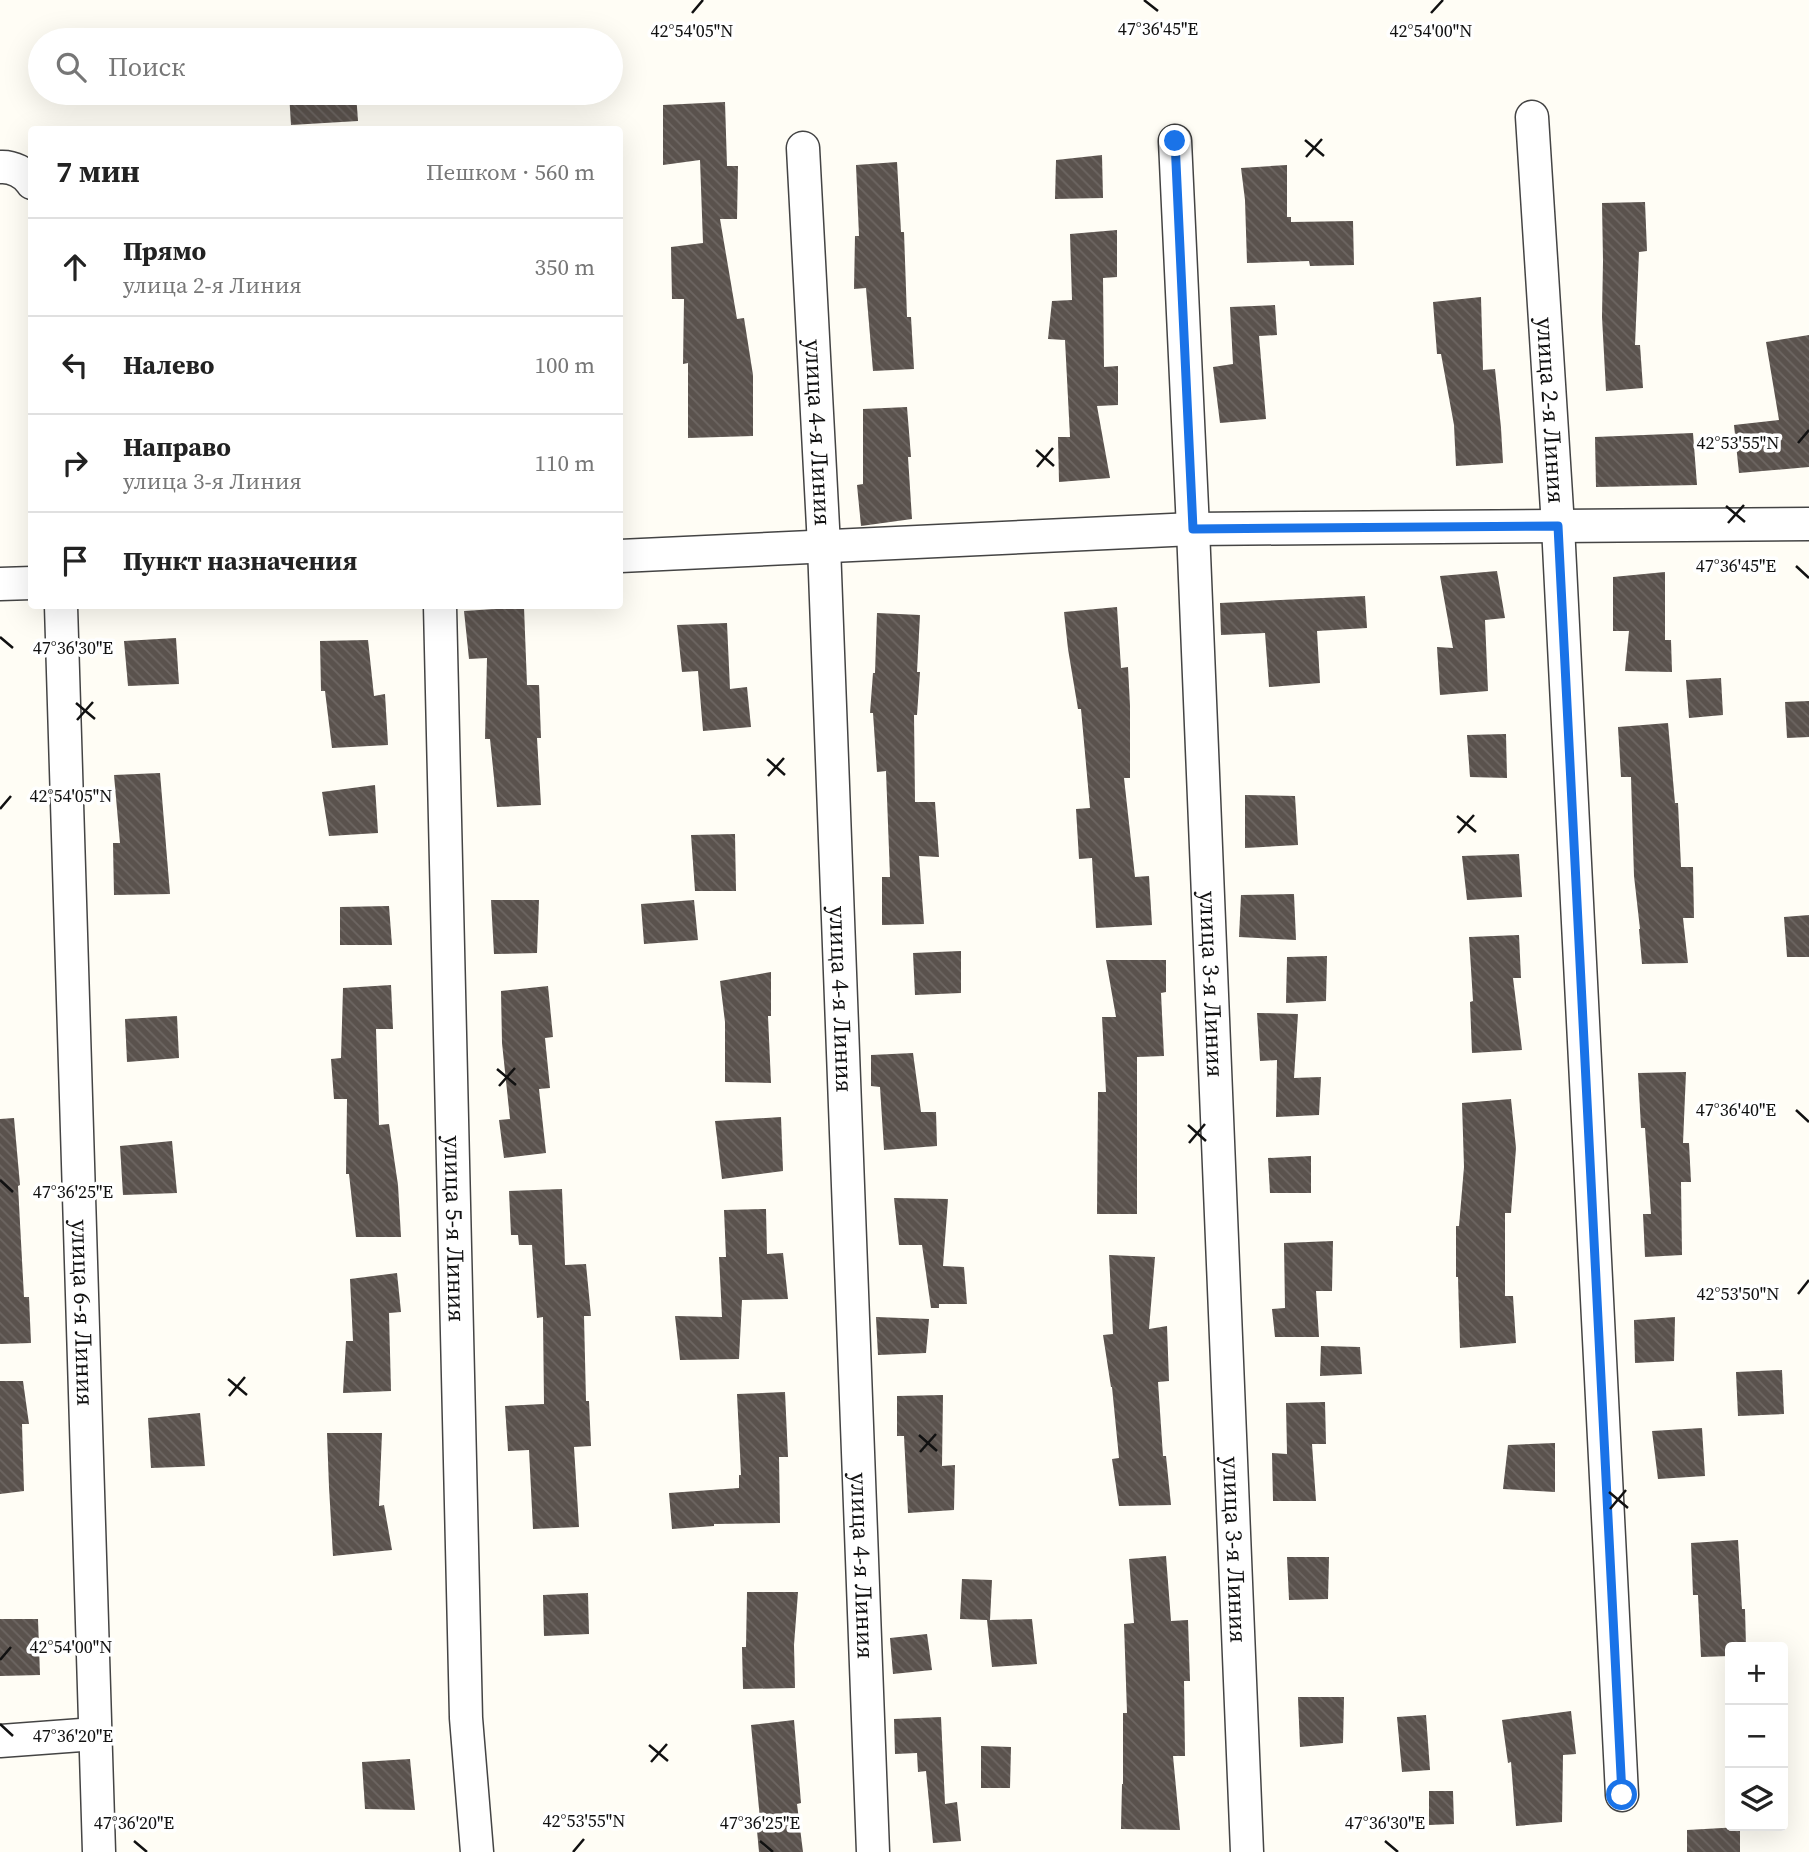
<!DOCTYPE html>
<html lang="ru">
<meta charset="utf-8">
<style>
:root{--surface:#fff;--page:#f2f2f2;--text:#222;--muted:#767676;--line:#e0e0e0}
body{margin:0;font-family:"Source Serif 4",serif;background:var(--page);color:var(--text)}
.controls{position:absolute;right:21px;bottom:21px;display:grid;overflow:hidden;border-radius:7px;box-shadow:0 7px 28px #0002}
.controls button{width:63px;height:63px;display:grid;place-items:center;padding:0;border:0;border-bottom:2px solid var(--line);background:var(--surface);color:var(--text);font:35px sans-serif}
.stop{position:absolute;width:21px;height:21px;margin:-16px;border:5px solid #1a73e8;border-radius:50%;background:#fff}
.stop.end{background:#1a73e8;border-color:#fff;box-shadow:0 2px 7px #0008}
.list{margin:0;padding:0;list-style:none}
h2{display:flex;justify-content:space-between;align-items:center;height:91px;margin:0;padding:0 28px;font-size:30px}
h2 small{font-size:23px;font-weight:400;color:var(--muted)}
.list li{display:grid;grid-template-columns:46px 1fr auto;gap:21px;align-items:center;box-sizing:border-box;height:98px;padding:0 28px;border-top:2px solid var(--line)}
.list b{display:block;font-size:26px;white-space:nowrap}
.list p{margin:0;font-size:23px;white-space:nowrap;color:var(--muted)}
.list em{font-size:23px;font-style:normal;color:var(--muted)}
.icon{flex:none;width:38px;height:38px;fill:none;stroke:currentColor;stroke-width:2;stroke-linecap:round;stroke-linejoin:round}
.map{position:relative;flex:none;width:1809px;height:1852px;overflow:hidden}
.search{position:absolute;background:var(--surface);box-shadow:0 7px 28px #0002;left:28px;top:28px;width:595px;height:77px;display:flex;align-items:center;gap:18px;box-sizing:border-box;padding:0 24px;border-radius:38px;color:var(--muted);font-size:26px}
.panel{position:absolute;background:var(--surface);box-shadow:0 7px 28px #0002;left:28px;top:126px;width:595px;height:483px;border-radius:7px}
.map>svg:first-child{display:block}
</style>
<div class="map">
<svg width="1809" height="1852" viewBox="0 0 1809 1852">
<defs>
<pattern id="building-back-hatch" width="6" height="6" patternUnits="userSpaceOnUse" patternTransform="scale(1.75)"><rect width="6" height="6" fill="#5a524d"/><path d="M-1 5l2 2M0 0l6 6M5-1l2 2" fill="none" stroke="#6d6662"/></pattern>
</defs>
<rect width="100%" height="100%" fill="#fffdf5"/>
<g fill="url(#building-back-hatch)">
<polygon points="289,93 356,93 358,121 291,125"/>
<polygon points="725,102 727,166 738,166 737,219 720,219 737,319 744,318 753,375 753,436 688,438 688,363 683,364 684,299 672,299 671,247 703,243 700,160 663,165 663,105"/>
<polygon points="1102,155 1103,198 1055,199 1056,160"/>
<polygon points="897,162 901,232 904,232 907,317 911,317 914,369 873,371 866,288 854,289 855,236 859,236 856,165"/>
<polygon points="1287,165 1287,217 1291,217 1291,222 1353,221 1354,265 1310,266 1309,261 1247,263 1245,200 1241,168"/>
<polygon points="1645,202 1647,251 1639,252 1635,345 1640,345 1643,388 1606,391 1602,317 1603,261 1602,203"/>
<polygon points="1117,230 1117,277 1103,278 1104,367 1118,366 1118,405 1097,406 1110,478 1059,482 1058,437 1070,437 1065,340 1048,339 1052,301 1072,300 1070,234"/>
<polygon points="1481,297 1483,370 1495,369 1501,428 1503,463 1456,466 1454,425 1441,354 1437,354 1433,302"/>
<polygon points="1275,305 1277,335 1259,336 1266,419 1220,423 1213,367 1233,364 1230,307"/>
<polygon points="1809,335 1809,467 1739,473 1734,425 1779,420 1766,342"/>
<polygon points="907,407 911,457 908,457 912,519 861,526 857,485 863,484 863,409"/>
<polygon points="1693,433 1697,485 1596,487 1595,437"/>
<polygon points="1497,571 1505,618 1485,620 1488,691 1440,695 1437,647 1453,648 1440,576"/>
<polygon points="1665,572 1665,640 1671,640 1672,672 1625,671 1629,631 1613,631 1613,577"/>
<polygon points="1365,596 1367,628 1317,631 1320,683 1269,687 1265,633 1221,635 1220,603"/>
<polygon points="524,607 527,685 539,685 541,738 537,738 541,805 497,807 490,739 485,739 487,658 469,659 464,611"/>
<polygon points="1117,607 1121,668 1128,667 1130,706 1130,778 1124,778 1135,877 1149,876 1152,925 1096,928 1092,858 1079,859 1076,809 1090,808 1081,709 1078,709 1068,649 1064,612"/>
<polygon points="877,613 920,615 917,672 920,672 917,715 914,715 915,802 935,802 939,857 919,856 924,924 882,925 882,877 890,877 886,771 877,772 873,713 870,713 873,673 875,673"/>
<polygon points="727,623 730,689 747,687 751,727 703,731 698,671 682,672 677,625"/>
<polygon points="176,638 179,684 128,686 124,641"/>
<polygon points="368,640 374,696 385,694 388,745 332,748 325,691 321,691 320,641"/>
<polygon points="1721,678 1723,715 1689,718 1686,680"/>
<polygon points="1809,701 1809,737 1787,738 1785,702"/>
<polygon points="1668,723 1675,803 1678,803 1681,867 1693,867 1694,918 1683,918 1688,963 1642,964 1639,929 1640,929 1634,876 1631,777 1621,777 1618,727"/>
<polygon points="1506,734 1507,778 1470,777 1467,735"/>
<polygon points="160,773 170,894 114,895 113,843 120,843 114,775"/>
<polygon points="375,785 378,833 329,836 322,792"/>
<polygon points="1245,795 1295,796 1298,845 1245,848"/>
<polygon points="735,834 736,891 695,891 691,835"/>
<polygon points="1519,854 1522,897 1467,900 1462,856"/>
<polygon points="1294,894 1296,940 1239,937 1241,895"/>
<polygon points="491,900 539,900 537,953 494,954"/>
<polygon points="694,900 698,940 644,944 641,904"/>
<polygon points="389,906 392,945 340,945 340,907"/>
<polygon points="1809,915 1809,957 1787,957 1784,917"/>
<polygon points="1519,935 1521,978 1513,978 1522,1050 1472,1053 1470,1002 1473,1001 1469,937"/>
<polygon points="961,951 961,993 915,995 913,953"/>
<polygon points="1327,956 1326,1001 1286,1003 1287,957"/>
<polygon points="1106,960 1166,960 1166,992 1161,993 1164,1056 1137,1057 1137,1214 1097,1214 1098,1092 1106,1092 1102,1017 1116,1017"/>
<polygon points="771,972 771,1016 768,1016 771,1083 725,1082 725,1022 720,981"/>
<polygon points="391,985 393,1029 376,1029 379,1125 389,1124 398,1185 401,1237 356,1237 349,1174 346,1174 347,1099 334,1099 331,1059 341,1058 343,988"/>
<polygon points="548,986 553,1037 545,1038 550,1088 539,1089 546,1153 504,1158 499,1120 510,1119 502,1043 501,991"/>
<polygon points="1257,1013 1298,1014 1294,1078 1321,1077 1319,1115 1276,1117 1277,1060 1260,1061"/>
<polygon points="177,1016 179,1058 127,1062 125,1019"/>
<polygon points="913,1053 921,1112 936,1112 937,1146 884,1150 880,1087 871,1086 871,1055"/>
<polygon points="1686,1072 1683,1143 1689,1143 1691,1182 1681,1182 1682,1255 1645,1257 1643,1214 1651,1214 1645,1128 1641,1128 1638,1073"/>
<polygon points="1511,1099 1516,1148 1511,1213 1505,1213 1505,1296 1513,1296 1516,1343 1460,1348 1458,1277 1456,1277 1456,1226 1459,1226 1464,1167 1462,1103"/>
<polygon points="781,1117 783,1171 722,1179 715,1121"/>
<polygon points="14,1118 20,1185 18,1186 24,1297 29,1297 31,1343 0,1344 0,1119"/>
<polygon points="172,1141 177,1193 123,1195 120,1146"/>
<polygon points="1311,1156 1311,1193 1270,1193 1268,1158"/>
<polygon points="562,1189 565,1265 586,1264 591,1316 584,1316 586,1401 589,1401 591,1446 574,1447 579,1527 533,1529 529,1450 508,1451 505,1406 544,1404 543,1317 537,1318 532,1245 519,1245 518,1235 511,1235 509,1191"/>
<polygon points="894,1198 948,1199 943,1266 964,1267 967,1304 939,1304 939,1308 931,1308 922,1245 899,1245"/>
<polygon points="766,1209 767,1254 783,1253 788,1299 742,1300 739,1359 680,1360 675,1316 722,1317 719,1257 726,1257 724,1210"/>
<polygon points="1333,1241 1332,1291 1316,1291 1319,1337 1275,1337 1272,1309 1285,1308 1284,1243"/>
<polygon points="1109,1255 1155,1257 1149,1329 1167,1326 1169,1381 1158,1382 1163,1456 1166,1456 1171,1505 1119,1506 1112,1459 1119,1458 1112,1387 1111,1387 1103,1335 1113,1334"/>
<polygon points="397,1273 401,1312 389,1313 391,1391 343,1393 346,1341 353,1341 350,1279"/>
<polygon points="876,1317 929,1319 926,1353 878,1355"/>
<polygon points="1675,1317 1674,1361 1635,1363 1634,1320"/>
<polygon points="1321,1346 1360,1347 1362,1374 1320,1376"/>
<polygon points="1782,1370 1784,1414 1738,1416 1736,1372"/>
<polygon points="0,1381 23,1381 29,1424 22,1424 24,1491 0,1494"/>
<polygon points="785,1392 788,1457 779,1457 780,1523 714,1524 714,1526 672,1529 669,1493 739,1488 739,1475 741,1475 737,1394"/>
<polygon points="943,1395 942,1466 955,1465 954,1510 908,1513 904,1436 897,1436 897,1396"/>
<polygon points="1325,1402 1326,1444 1312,1444 1316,1501 1273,1501 1272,1453 1287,1454 1286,1403"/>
<polygon points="200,1413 205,1466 151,1468 148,1418"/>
<polygon points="1702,1428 1705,1476 1658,1479 1652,1431"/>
<polygon points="327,1433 382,1433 379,1506 384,1505 392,1550 333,1556 329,1487"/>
<polygon points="1555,1443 1555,1492 1503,1489 1508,1445"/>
<polygon points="1738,1540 1742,1609 1745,1609 1746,1647 1730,1647 1730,1656 1701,1657 1698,1595 1693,1595 1691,1543"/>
<polygon points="1166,1556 1171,1621 1188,1620 1190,1681 1184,1681 1185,1756 1173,1756 1180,1830 1121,1829 1122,1784 1123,1784 1123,1713 1127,1713 1124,1624 1134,1623 1129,1559"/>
<polygon points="1287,1557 1329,1557 1328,1599 1289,1600"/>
<polygon points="962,1579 992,1580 990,1620 1032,1619 1037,1664 992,1667 987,1620 960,1619"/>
<polygon points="747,1592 798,1592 794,1645 795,1688 743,1689 742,1647 746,1647"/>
<polygon points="588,1593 589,1634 544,1636 543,1595"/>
<polygon points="0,1619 38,1619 40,1675 0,1676"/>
<polygon points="927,1634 932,1670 893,1674 890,1638"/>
<polygon points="1298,1697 1344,1697 1343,1743 1300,1747"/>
<polygon points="1571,1711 1576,1754 1563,1755 1562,1822 1516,1826 1511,1762 1508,1763 1502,1720"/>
<polygon points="1426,1715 1430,1770 1402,1772 1397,1717"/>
<polygon points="941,1717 945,1804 957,1802 961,1841 933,1843 926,1771 918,1772 917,1753 895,1754 894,1719"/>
<polygon points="794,1720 801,1803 797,1804 803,1852 759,1852 756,1820 760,1819 751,1725"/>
<polygon points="981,1746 1011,1747 1010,1788 981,1788"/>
<polygon points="410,1759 415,1810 365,1809 362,1762"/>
<polygon points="1429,1791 1453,1791 1454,1824 1429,1825"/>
<polygon points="1740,1827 1740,1852 1687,1852 1687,1830"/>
</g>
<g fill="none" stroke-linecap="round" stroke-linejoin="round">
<defs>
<g id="minor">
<path id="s1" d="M1532 117 1558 526 1622 1795"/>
<path id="s2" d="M1175 141 1193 529 1247 1852"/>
<path id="s3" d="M803 148 824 546 873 1852"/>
<path d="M0 167C12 166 26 173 32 183"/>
<polyline points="620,556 1193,529 1809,524"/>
<polyline points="0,584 32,583"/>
<path id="s4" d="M61 606 99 1852"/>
<path id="s5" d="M440 606 466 1718 477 1852"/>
<polyline points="0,1741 95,1734"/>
</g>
</defs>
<use href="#minor" stroke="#444" stroke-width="35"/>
<use href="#minor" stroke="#fff" stroke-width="32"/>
</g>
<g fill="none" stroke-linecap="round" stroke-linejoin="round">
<polyline stroke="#1a73e8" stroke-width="9" points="1175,141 1193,529 1558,526 1622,1795"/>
</g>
<path fill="none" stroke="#111" stroke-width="2.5" d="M1144 0 1158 11M692 13 703 0M1431 13 1443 0M1305 140 1324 156M1306 157 1322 139M1798 443 1809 430M1036 450 1054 466M1037 467 1053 448M1726 506 1745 522M1728 523 1744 505M1796 566 1809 578M0 637 13 648M76 703 95 719M77 720 93 702M767 759 785 775M768 776 784 758M0 809 11 796M1457 816 1476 832M1458 833 1474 815M497 1069 516 1085M499 1086 515 1068M1796 1110 1809 1122M1188 1125 1206 1141M1189 1143 1205 1124M0 1180 13 1192M1798 1294 1809 1280M228 1379 247 1395M229 1396 245 1377M919 1435 937 1451M920 1452 936 1434M1609 1492 1628 1508M1610 1509 1626 1490M0 1660 11 1647M0 1724 13 1736M649 1745 668 1761M651 1762 667 1744M134 1841 147 1852M760 1841 773 1852M1385 1841 1398 1852M573 1852 584 1839"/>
<g text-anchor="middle" stroke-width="7" stroke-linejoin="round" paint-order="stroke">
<g font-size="24" fill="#111" stroke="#fff">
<text dy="8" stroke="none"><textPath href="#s1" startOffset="294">улица 2-я Линия</textPath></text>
<text dy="8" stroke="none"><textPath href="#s3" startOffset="285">улица 4-я Линия</textPath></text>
<text dy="8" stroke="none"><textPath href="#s2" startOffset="844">улица 3-я Линия</textPath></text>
<text dy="8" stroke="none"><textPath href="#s3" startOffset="852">улица 4-я Линия</textPath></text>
<text dy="8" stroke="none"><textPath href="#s5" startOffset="623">улица 5-я Линия</textPath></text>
<text dy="8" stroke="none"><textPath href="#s4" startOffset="707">улица 6-я Линия</textPath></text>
<text dy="8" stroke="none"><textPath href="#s2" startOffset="1410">улица 3-я Линия</textPath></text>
<text dy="8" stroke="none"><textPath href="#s3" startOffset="1419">улица 4-я Линия</textPath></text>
</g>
</g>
<g font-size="18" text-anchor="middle" fill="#111" stroke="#fff" stroke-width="7" stroke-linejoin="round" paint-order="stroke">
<text x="1158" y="35">47°36'45"E</text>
<text x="692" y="37">42°54'05"N</text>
<text x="1431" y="37">42°54'00"N</text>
<text x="1738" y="449">42°53'55"N</text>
<text x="1736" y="572">47°36'45"E</text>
<text x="73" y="654">47°36'30"E</text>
<text x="71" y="802">42°54'05"N</text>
<text x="1736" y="1116">47°36'40"E</text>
<text x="73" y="1198">47°36'25"E</text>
<text x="1738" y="1300">42°53'50"N</text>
<text x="71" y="1653">42°54'00"N</text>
<text x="73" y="1742">47°36'20"E</text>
<text x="584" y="1827">42°53'55"N</text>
<text x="134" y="1829">47°36'20"E</text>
<text x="760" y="1829">47°36'25"E</text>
<text x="1385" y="1829">47°36'30"E</text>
</g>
</svg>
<div class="controls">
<button>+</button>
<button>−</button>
<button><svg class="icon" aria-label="layers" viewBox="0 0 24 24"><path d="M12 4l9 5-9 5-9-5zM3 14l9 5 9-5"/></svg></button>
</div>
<div class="stop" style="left:1622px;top:1795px"></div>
<div class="stop end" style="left:1175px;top:141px"></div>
<div class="search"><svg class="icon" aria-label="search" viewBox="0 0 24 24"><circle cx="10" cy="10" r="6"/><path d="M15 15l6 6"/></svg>Поиск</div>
<section class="panel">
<h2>7 мин<small>Пешком · 560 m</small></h2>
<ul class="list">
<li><svg class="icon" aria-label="ahead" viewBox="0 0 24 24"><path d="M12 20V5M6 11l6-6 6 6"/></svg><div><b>Прямо</b><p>улица 2-я Линия</p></div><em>350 m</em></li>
<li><svg class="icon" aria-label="left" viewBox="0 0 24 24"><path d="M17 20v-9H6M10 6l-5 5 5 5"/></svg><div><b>Налево</b></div><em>100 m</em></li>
<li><svg class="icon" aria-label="right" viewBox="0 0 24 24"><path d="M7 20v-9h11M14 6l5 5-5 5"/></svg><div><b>Направо</b><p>улица 3-я Линия</p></div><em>110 m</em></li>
<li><svg class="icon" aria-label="arrive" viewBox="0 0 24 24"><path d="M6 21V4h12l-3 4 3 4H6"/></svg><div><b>Пункт назначения</b></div></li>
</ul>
</section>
</div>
